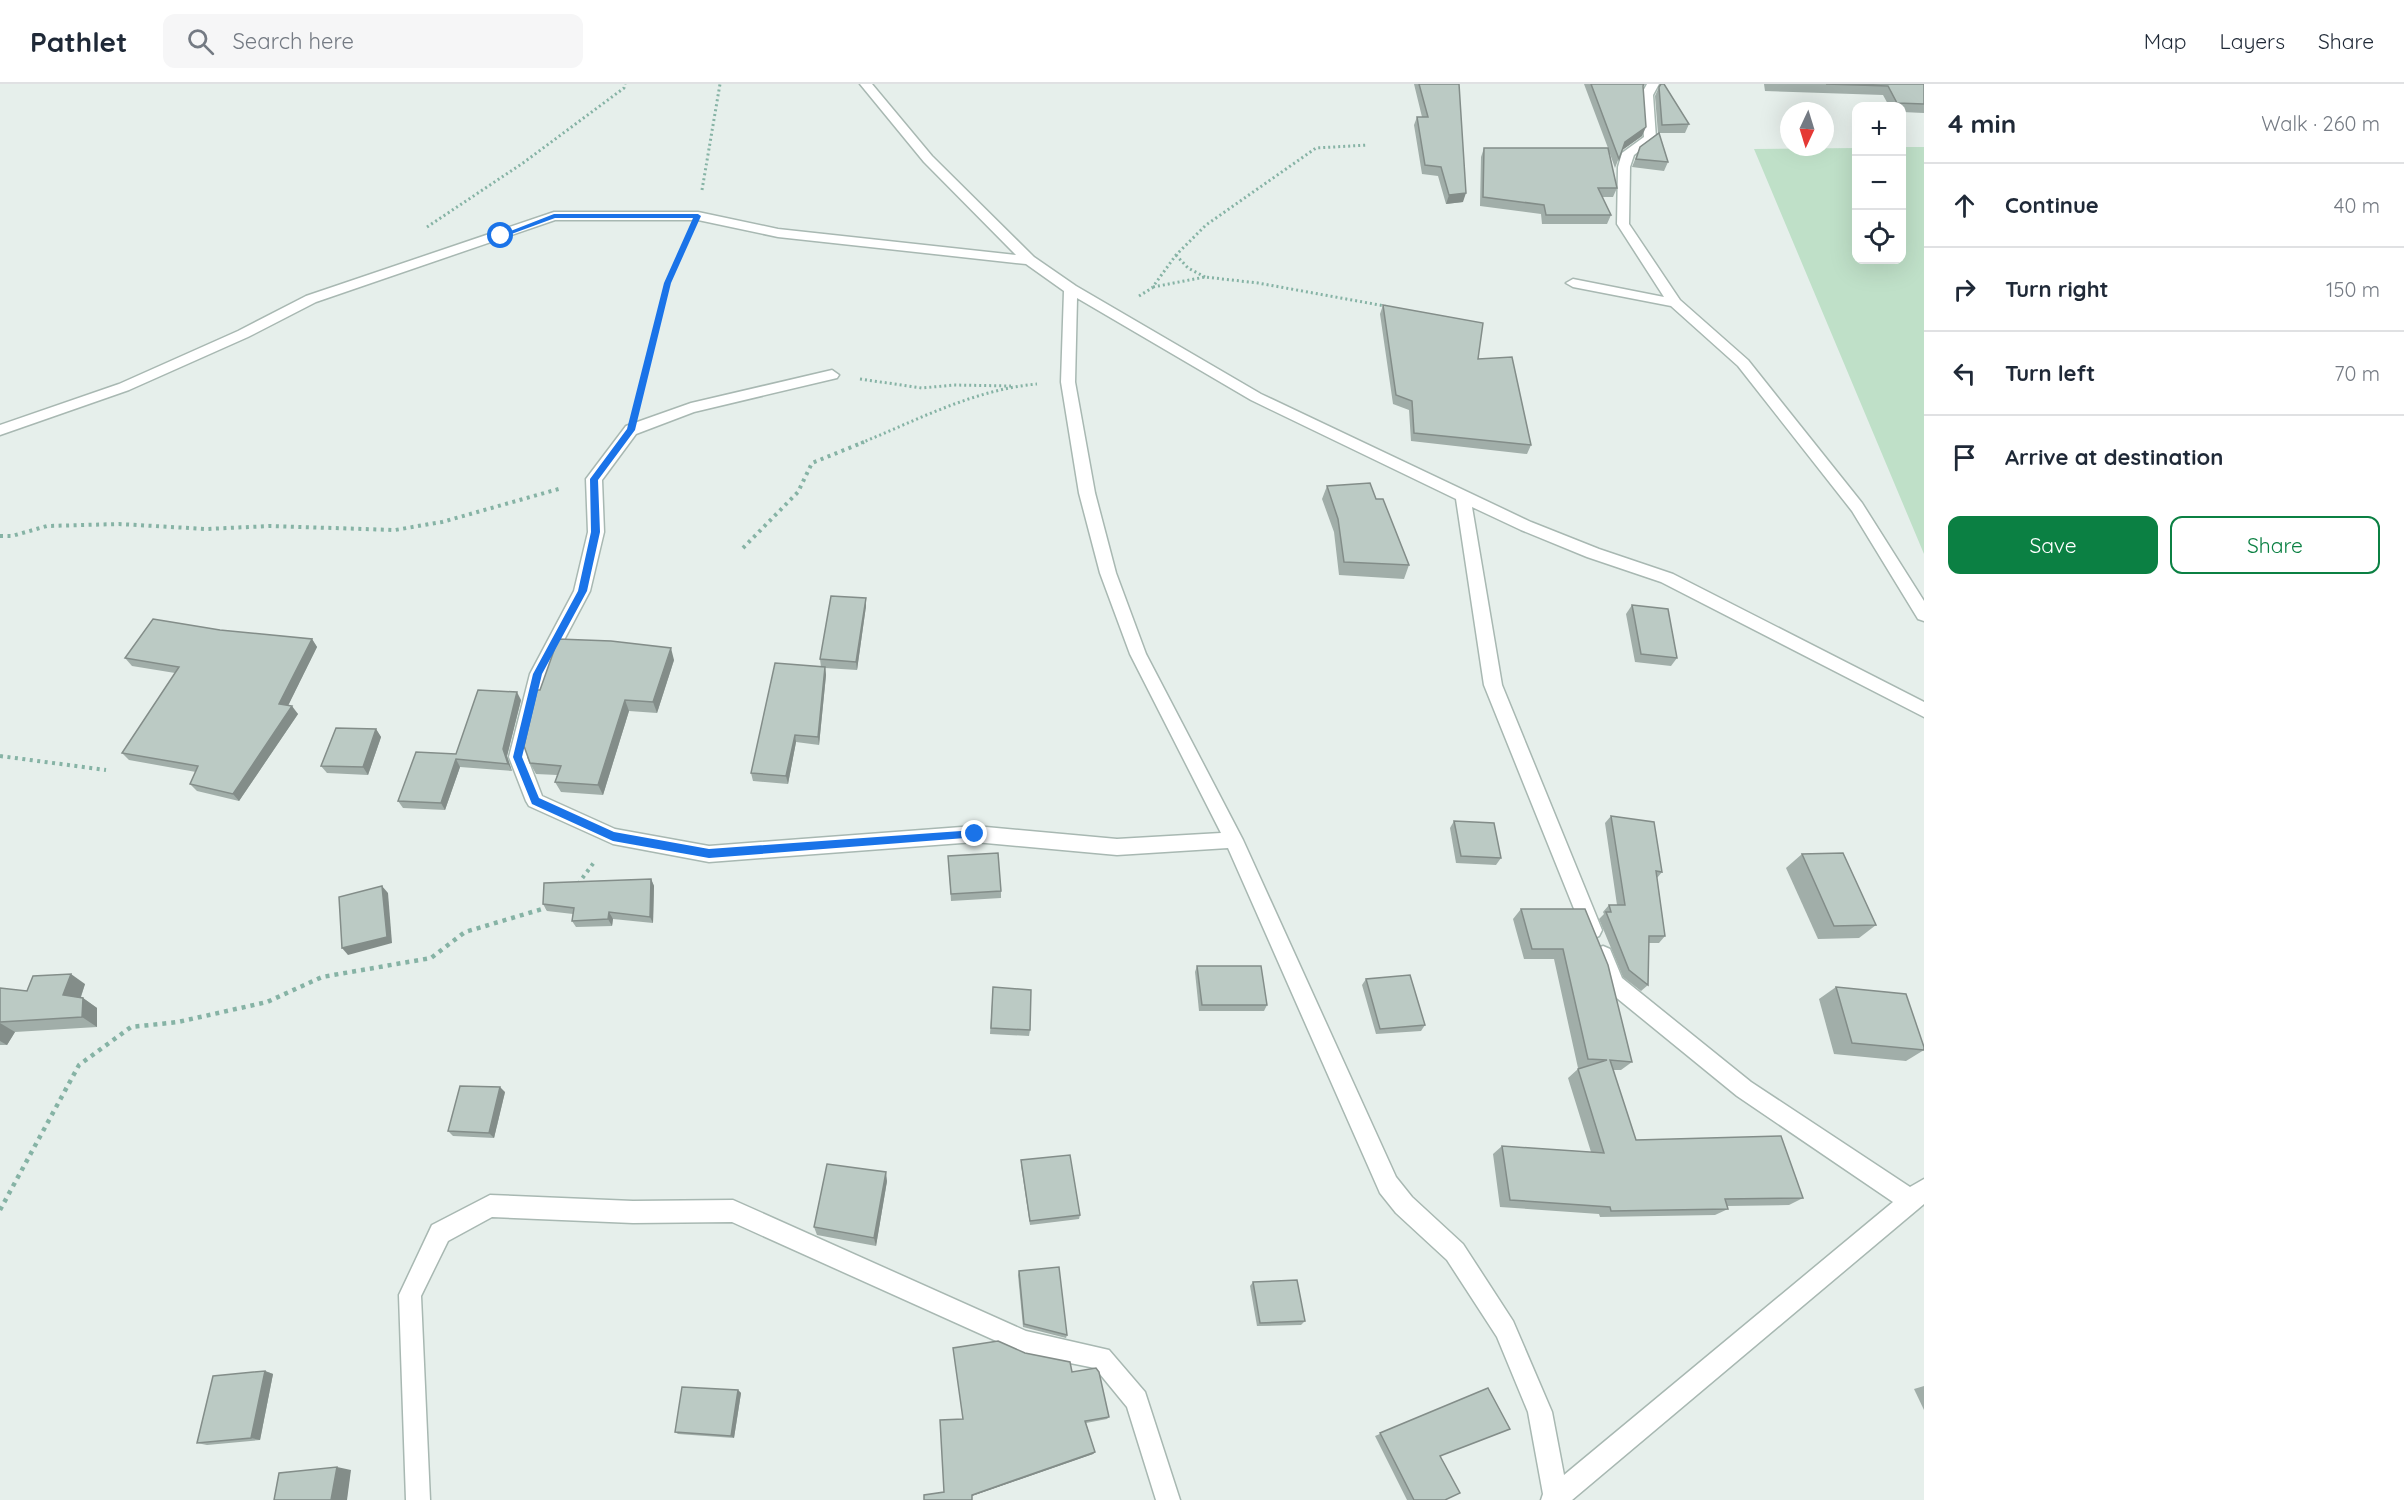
<!DOCTYPE html>
<meta charset="utf-8">
<style>
:root{--surface:#fff;--page:#f6f6f7;--text:#1f2937;--muted:#747a83;--line:#e0e1e3;--accent:#0b8043}
body{margin:0;font-family:Quicksand,sans-serif;background:var(--page);color:var(--text)}
.controls{position:absolute;right:18px;top:18px;display:grid;overflow:hidden;border-radius:12px;box-shadow:0 6px 24px #0002}
.controls button{width:54px;height:54px;display:grid;place-items:center;padding:0;border:0;border-bottom:2px solid var(--line);background:var(--surface);color:var(--text);font:30px sans-serif}
.compass{position:absolute;left:1780px;top:18px;width:54px;height:54px;border-radius:50%;background:var(--surface);box-shadow:0 6px 24px #0002;rotate:184deg}
.stop{position:absolute;width:18px;height:18px;margin:-14px;border:4px solid #1a73e8;border-radius:50%;background:#fff}
.stop.end{background:#1a73e8;border-color:#fff;box-shadow:0 2px 6px #0008}
.list{margin:0;padding:0;list-style:none}
h2{display:flex;justify-content:space-between;align-items:center;height:78px;margin:0;padding:0 24px;font-size:26px}
h2 small{font-size:20px;font-weight:400;color:var(--muted)}
.list li{display:grid;grid-template-columns:39px 1fr auto;gap:18px;align-items:center;box-sizing:border-box;height:84px;padding:0 24px;border-top:2px solid var(--line)}
.list b{display:block;font-size:22px;white-space:nowrap}
.list em{font-size:20px;font-style:normal;color:var(--muted)}
.actions{display:flex;gap:12px;padding:18px 24px}
.actions a{flex:1;padding:14px 0;border:2px solid var(--accent);border-radius:12px;text-align:center;font-size:21px;color:var(--accent)}
.actions .main{background:var(--accent);color:#fff}
.icon{flex:none;width:33px;height:33px;fill:none;stroke:currentColor;stroke-width:2;stroke-linecap:round;stroke-linejoin:round}
.map{position:relative;flex:none;width:1924px;height:1416px;overflow:hidden}
header{display:flex;align-items:center;gap:36px;box-sizing:border-box;height:84px;padding:0 30px;background:var(--surface);border-bottom:2px solid var(--line)}
header strong{font-size:28px}
nav{display:flex;gap:33px;margin-inline-start:auto;font-size:21px}
.search{width:420px;height:54px;background:var(--page);display:flex;align-items:center;gap:15px;box-sizing:border-box;padding:0 21px;border-radius:12px;color:var(--muted);font-size:22px}
main{display:flex}
aside{flex:1;background:var(--surface)}
.map>svg:first-child{display:block}
</style>
<header>
<strong>Pathlet</strong>
<div class="search"><svg class="icon" aria-label="search" viewBox="0 0 24 24"><circle cx="10" cy="10" r="6"/><path d="M15 15l6 6"/></svg>Search here</div>
<nav><a>Map</a><a>Layers</a><a>Share</a></nav>
</header>
<main>
<div class="map">
<svg width="1924" height="1416" viewBox="0 0 1924 1416">
<rect width="100%" height="100%" fill="#e6efeb"/>
<polygon fill="#bfe0c8" points="1902,63 1924,63 1924,470 1754,65 1856,64 1856,176 1902,176"/>
<g fill="none" stroke-linecap="round" stroke-linejoin="round">
<defs>
<g id="street">
<polygon points="860,0 872,0 932,72 1034,173 1076,202 1261,310 1531,438 1599,465 1673,490 1924,618 1924,633 1661,498 1587,473 1521,446 1472,423 1502,601 1602,846 1599,852 1592,855 1585,852 1484,601 1456,415 1251,316 1077,214 1075,298 1095,409 1116,489 1146,570 1243,756 1396,1093 1412,1113 1463,1160 1513,1237 1552,1328 1564,1391 1893,1118 1737,1012 1607,906 1593,871 1596,865 1603,862 1610,865 1622,894 1751,998 1910,1103 1924,1095 1924,1120 1572,1416 1541,1416 1543,1410 1528,1328 1497,1253 1447,1176 1396,1129 1380,1109 1228,764 1117,771 975,758 709,778 613,760 529,722 526,717 509,673 530,590 574,507 588,448 586,395 589,391 626,342 691,319 832,286 839,291 837,294 694,328 636,350 602,396 604,448 590,507 546,590 527,673 542,712 615,745 709,762 975,742 1117,755 1221,749 1130,570 1100,489 1079,409 1061,298 1064,207 1026,180 778,153 698,136 555,136 316,218 248,253 129,306 0,351 0,341 119,300 238,247 306,212 554,128 698,128 778,145 1016,171 924,78"/>
<polygon points="1647,0 1659,0 1653,11 1656,54 1634,71 1630,83 1629,140 1680,216 1748,276 1862,419 1924,517 1924,537 1918,535 1852,427 1738,282 1671,222 1573,203 1566,199 1573,195 1664,213 1617,140 1618,83 1622,69 1644,53 1641,11"/>
<polygon points="490,1111 633,1117 733,1116 1026,1247 1109,1266 1145,1308 1180,1416 1156,1416 1127,1323 1095,1284 1025,1270 732,1138 633,1139 492,1133 448,1157 421,1212 430,1416 406,1416 399,1211 432,1141"/>
</g>
</defs>
<use href="#street" stroke="#a8b8b2" stroke-width="3"/>
<g stroke="#86b3a5" stroke-width="3" stroke-dasharray="2 3" stroke-linecap="butt">
<polyline points="702,106 720,0"/>
<polyline points="427,143 523,79 624,4 625,0"/>
<polyline points="1176,171 1188,184 1205,193"/>
<polyline points="1153,203 1205,193 1258,199 1385,222"/>
<polyline points="1139,212 1152,204 1176,171 1206,141 1316,64 1368,61"/>
<polyline points="860,295 922,304 954,301 1011,302"/>
<polyline points="639,311 668,199 686,158"/>
<path d="M861 359C917 336 976 305 1037 300"/>
</g>
<g stroke="#86b3a5" stroke-width="4" stroke-dasharray="3 4.5" stroke-linecap="butt">
<polyline points="0,452 12,452 47,442 119,440 206,445 270,442 395,446 442,438 562,404"/>
<polyline points="743,464 798,408 812,379 864,358"/>
<polyline points="0,672 106,686"/>
<polyline points="578,800 595,777"/>
</g>
<polyline stroke="#86b3a5" stroke-width="4.5" stroke-dasharray="4 5" stroke-linecap="butt" points="0,1126 79,981 131,943 178,938 267,918 322,893 431,874 465,848 549,823"/>
<use href="#street" fill="#fff" fill-rule="evenodd"/>
</g>
<g fill="#a1aea9">
<polygon points="1414,0 1459,0 1463,118 1446,120 1438,92 1422,90 1414,41 1417,33 1422,33"/>
<polygon points="1584,0 1644,0 1643,3 1642,52 1622,66 1615,84 1609,67 1617,104 1613,113 1602,113 1611,131 1607,140 1542,140 1541,130 1480,122 1481,73 1484,64 1608,64"/>
<polygon points="1764,0 1924,0 1924,29 1902,28 1902,22 1889,22 1883,11 1765,7"/>
<polygon points="1659,3 1689,40 1685,49 1659,49 1668,78 1664,87 1632,83 1640,63 1658,49 1655,12"/>
<polygon points="1383,221 1478,275 1531,361 1527,370 1411,357 1409,326 1393,320 1380,230"/>
<polygon points="1327,402 1376,415 1409,481 1404,495 1339,491 1334,448 1322,415"/>
<polygon points="1632,521 1677,574 1671,582 1635,578 1626,530"/>
<polygon points="866,522 857,586 825,584 826,591 819,661 796,658 788,700 753,697 751,689 821,583 820,575"/>
<polygon points="220,546 312,555 317,563 288,621 298,630 239,717 197,707 190,700 196,688 129,676 122,669 175,589 132,582 125,574"/>
<polygon points="674,576 657,629 629,627 603,711 561,708 555,698 557,691 536,690 530,679 540,606"/>
<polygon points="521,616 507,672 512,687 460,683 445,726 403,724 398,717"/>
<polygon points="376,645 381,653 368,691 327,689 321,682"/>
<polygon points="1611,732 1662,788 1657,794 1665,852 1659,859 1649,859 1648,901 1641,907 1623,893 1599,835 1604,830 1603,828 1609,821 1617,821 1605,739"/>
<polygon points="1454,737 1501,774 1496,781 1456,779 1450,744"/>
<polygon points="1802,770 1876,841 1859,854 1818,855 1786,784"/>
<polygon points="948,772 1001,807 1001,814 951,817"/>
<polygon points="651,795 654,802 653,839 613,835 612,842 576,843 572,837 573,830 547,827 543,820"/>
<polygon points="1521,825 1585,825 1632,978 1621,986 1613,986 1636,1056 1803,1114 1789,1121 1727,1122 1728,1125 1715,1131 1600,1133 1599,1130 1500,1123 1493,1070 1502,1062 1591,1068 1568,994 1578,985 1582,984 1578,984 1554,875 1524,875 1513,835"/>
<polygon points="1197,882 1267,921 1264,927 1199,927 1195,888"/>
<polygon points="1366,895 1425,941 1421,947 1376,950 1362,901"/>
<polygon points="85,900 81,913 83,914 97,924 97,943 15,948 7,961 0,961 0,904 27,907"/>
<polygon points="993,903 1030,946 1029,952 990,950"/>
<polygon points="1836,903 1924,963 1924,966 1906,977 1834,970 1819,915"/>
<polygon points="505,1008 494,1054 453,1052 448,1047"/>
<polygon points="1021,1076 1080,1131 1079,1135 1030,1141 1021,1081"/>
<polygon points="887,1097 876,1162 817,1151 814,1143"/>
<polygon points="1019,1187 1067,1251 1066,1254 1023,1243 1018,1191"/>
<polygon points="1253,1198 1305,1237 1301,1241 1257,1242 1250,1202"/>
<polygon points="1025,1269 1072,1288 1109,1333 1107,1335 1086,1339 1095,1368 1093,1370 972,1412 944,1408"/>
<polygon points="265,1287 273,1290 260,1356 207,1361 197,1359"/>
<polygon points="1924,1302 1924,1326 1914,1305"/>
<polygon points="1488,1304 1440,1372 1445,1416 1407,1416 1375,1352"/>
<polygon points="738,1306 741,1309 734,1354 678,1350 675,1348"/>
</g>
<g fill="#838d89">
<polygon points="1646,43 1642,52 1621,67 1625,58"/>
<polygon points="1466,109 1463,118 1446,120 1449,111"/>
<polygon points="866,514 866,522 857,586 856,578"/>
<polygon points="312,555 317,563 285,628 279,620"/>
<polygon points="671,564 674,576 657,629 653,618"/>
<polygon points="825,583 826,591 819,661 818,653"/>
<polygon points="517,608 521,616 507,672 512,687 508,680 503,665"/>
<polygon points="625,616 629,627 603,711 598,701"/>
<polygon points="292,622 298,630 239,717 233,710"/>
<polygon points="376,645 381,653 368,691 363,683"/>
<polygon points="795,651 796,658 788,700 786,692"/>
<polygon points="456,675 460,683 445,726 441,719"/>
<polygon points="651,795 654,802 653,839 650,833"/>
<polygon points="382,802 388,809 392,859 348,871 342,864"/>
<polygon points="609,828 613,835 612,842 608,835"/>
<polygon points="71,890 85,900 78,921 63,911"/>
<polygon points="83,914 97,924 97,943 82,933"/>
<polygon points="0,939 15,948 7,961 0,957"/>
<polygon points="500,1003 505,1008 494,1054 489,1049"/>
<polygon points="886,1088 887,1097 876,1162 874,1154"/>
<polygon points="265,1287 273,1290 260,1356 251,1354"/>
<polygon points="738,1306 741,1309 734,1354 731,1352"/>
<polygon points="1095,1368 1093,1370 972,1412 972,1411"/>
<polygon points="337,1383 351,1386 347,1416 331,1416"/>
</g>
<g fill="#bbcac4" stroke="#838d89" stroke-width="1.5">
<polygon points="1419,0 1459,0 1466,109 1449,111 1441,83 1425,81 1417,33 1428,33"/>
<polygon points="1591,0 1644,0 1643,2 1646,43 1625,58 1619,75"/>
<polygon points="1661,0 1664,0 1689,40 1662,41 1659,3"/>
<polygon points="1826,0 1924,0 1924,20 1897,19 1888,2"/>
<polygon points="1659,49 1668,78 1636,75 1640,63"/>
<polygon points="1484,64 1608,64 1617,104 1598,104 1611,131 1546,131 1544,121 1483,113"/>
<polygon points="1383,221 1483,239 1478,275 1512,273 1531,361 1414,349 1412,317 1396,311"/>
<polygon points="1370,399 1376,415 1383,415 1409,481 1344,478 1338,435 1327,402"/>
<polygon points="831,512 866,514 856,578 820,575"/>
<polygon points="1632,521 1668,525 1677,574 1641,570"/>
<polygon points="153,535 220,546 312,555 279,620 292,622 233,710 190,700 198,682 122,669 179,583 125,574"/>
<polygon points="558,555 611,557 671,564 653,618 625,616 598,701 555,698 561,682 530,679 524,662 537,606 540,606"/>
<polygon points="775,579 825,583 818,653 795,651 786,692 751,689"/>
<polygon points="478,606 517,608 503,665 508,680 456,675 441,719 398,717 416,668 456,670"/>
<polygon points="336,644 376,645 363,683 321,682"/>
<polygon points="1611,732 1654,738 1662,788 1656,787 1665,852 1649,852 1648,901 1629,886 1606,828 1611,828 1609,821 1625,821"/>
<polygon points="1454,737 1494,739 1501,774 1461,772"/>
<polygon points="998,769 1001,807 951,810 948,772"/>
<polygon points="1843,769 1876,841 1834,842 1802,770"/>
<polygon points="651,795 650,833 609,828 608,835 572,837 574,824 543,820 544,799"/>
<polygon points="382,802 387,853 342,864 339,813"/>
<polygon points="1521,825 1585,825 1608,881 1632,978 1610,976 1636,1056 1781,1052 1803,1114 1725,1115 1728,1125 1611,1127 1610,1123 1510,1116 1502,1062 1604,1069 1578,985 1607,976 1588,975 1563,865 1532,865"/>
<polygon points="1197,882 1261,882 1267,921 1202,921"/>
<polygon points="71,890 63,911 83,914 82,933 0,938 0,904 27,907 33,892"/>
<polygon points="1410,891 1425,941 1380,945 1366,895"/>
<polygon points="993,903 1031,906 1030,946 991,944"/>
<polygon points="1836,903 1906,910 1924,963 1924,966 1852,959"/>
<polygon points="460,1002 500,1003 489,1049 448,1047"/>
<polygon points="1070,1071 1080,1131 1030,1137 1021,1076"/>
<polygon points="827,1080 886,1088 874,1154 814,1143"/>
<polygon points="1059,1183 1067,1251 1024,1240 1019,1187"/>
<polygon points="1297,1196 1305,1237 1260,1239 1253,1198"/>
<polygon points="998,1257 1025,1269 1070,1278 1072,1288 1096,1284 1099,1288 1109,1333 1085,1337 1095,1368 972,1411 972,1416 924,1416 924,1411 944,1408 940,1336 963,1335 953,1264"/>
<polygon points="265,1287 251,1354 197,1359 213,1292"/>
<polygon points="682,1303 738,1306 731,1352 675,1348"/>
<polygon points="1488,1304 1510,1345 1440,1372 1460,1409 1445,1416 1414,1416 1380,1349"/>
<polygon points="337,1383 331,1416 274,1416 279,1389"/>
</g>
<polygon fill="#1a73e8" points="554,130 698,130 701,132 671,199 635,346 598,396 600,448 587,507 542,590 522,673 539,714 614,748 709,765 975,746 980,750 978,753 709,774 613,757 532,720 513,673 533,590 578,507 591,448 590,395 627,345 664,199 693,134 555,134 503,153 498,152"/>
</svg>
<div class="controls">
<button>+</button>
<button>−</button>
<button><svg class="icon" aria-label="locate" viewBox="0 0 24 24"><circle cx="12" cy="12" r="6"/><path d="M12 2v4M12 18v4M2 12h4M18 12h4"/></svg></button>
</div>
<svg class="compass" viewBox="-18 -18 36 36"><path d="M0-13l5 13h-10z" fill="#e53935"/><path d="M0 13l5-13h-10z" fill="#747a83"/></svg>
<div class="stop" style="left:501px;top:152px"></div>
<div class="stop end" style="left:975px;top:750px"></div>
</div>
<aside>
<h2>4 min<small>Walk · 260 m</small></h2>
<ul class="list">
<li><svg class="icon" aria-label="ahead" viewBox="0 0 24 24"><path d="M12 20V5M6 11l6-6 6 6"/></svg><div><b>Continue</b></div><em>40 m</em></li>
<li><svg class="icon" aria-label="right" viewBox="0 0 24 24"><path d="M7 20v-9h11M14 6l5 5-5 5"/></svg><div><b>Turn right</b></div><em>150 m</em></li>
<li><svg class="icon" aria-label="left" viewBox="0 0 24 24"><path d="M17 20v-9H6M10 6l-5 5 5 5"/></svg><div><b>Turn left</b></div><em>70 m</em></li>
<li><svg class="icon" aria-label="arrive" viewBox="0 0 24 24"><path d="M6 21V4h12l-3 4 3 4H6"/></svg><div><b>Arrive at destination</b></div></li>
</ul>
<div class="actions"><a class="main">Save</a><a>Share</a></div>
</aside>
</main>
